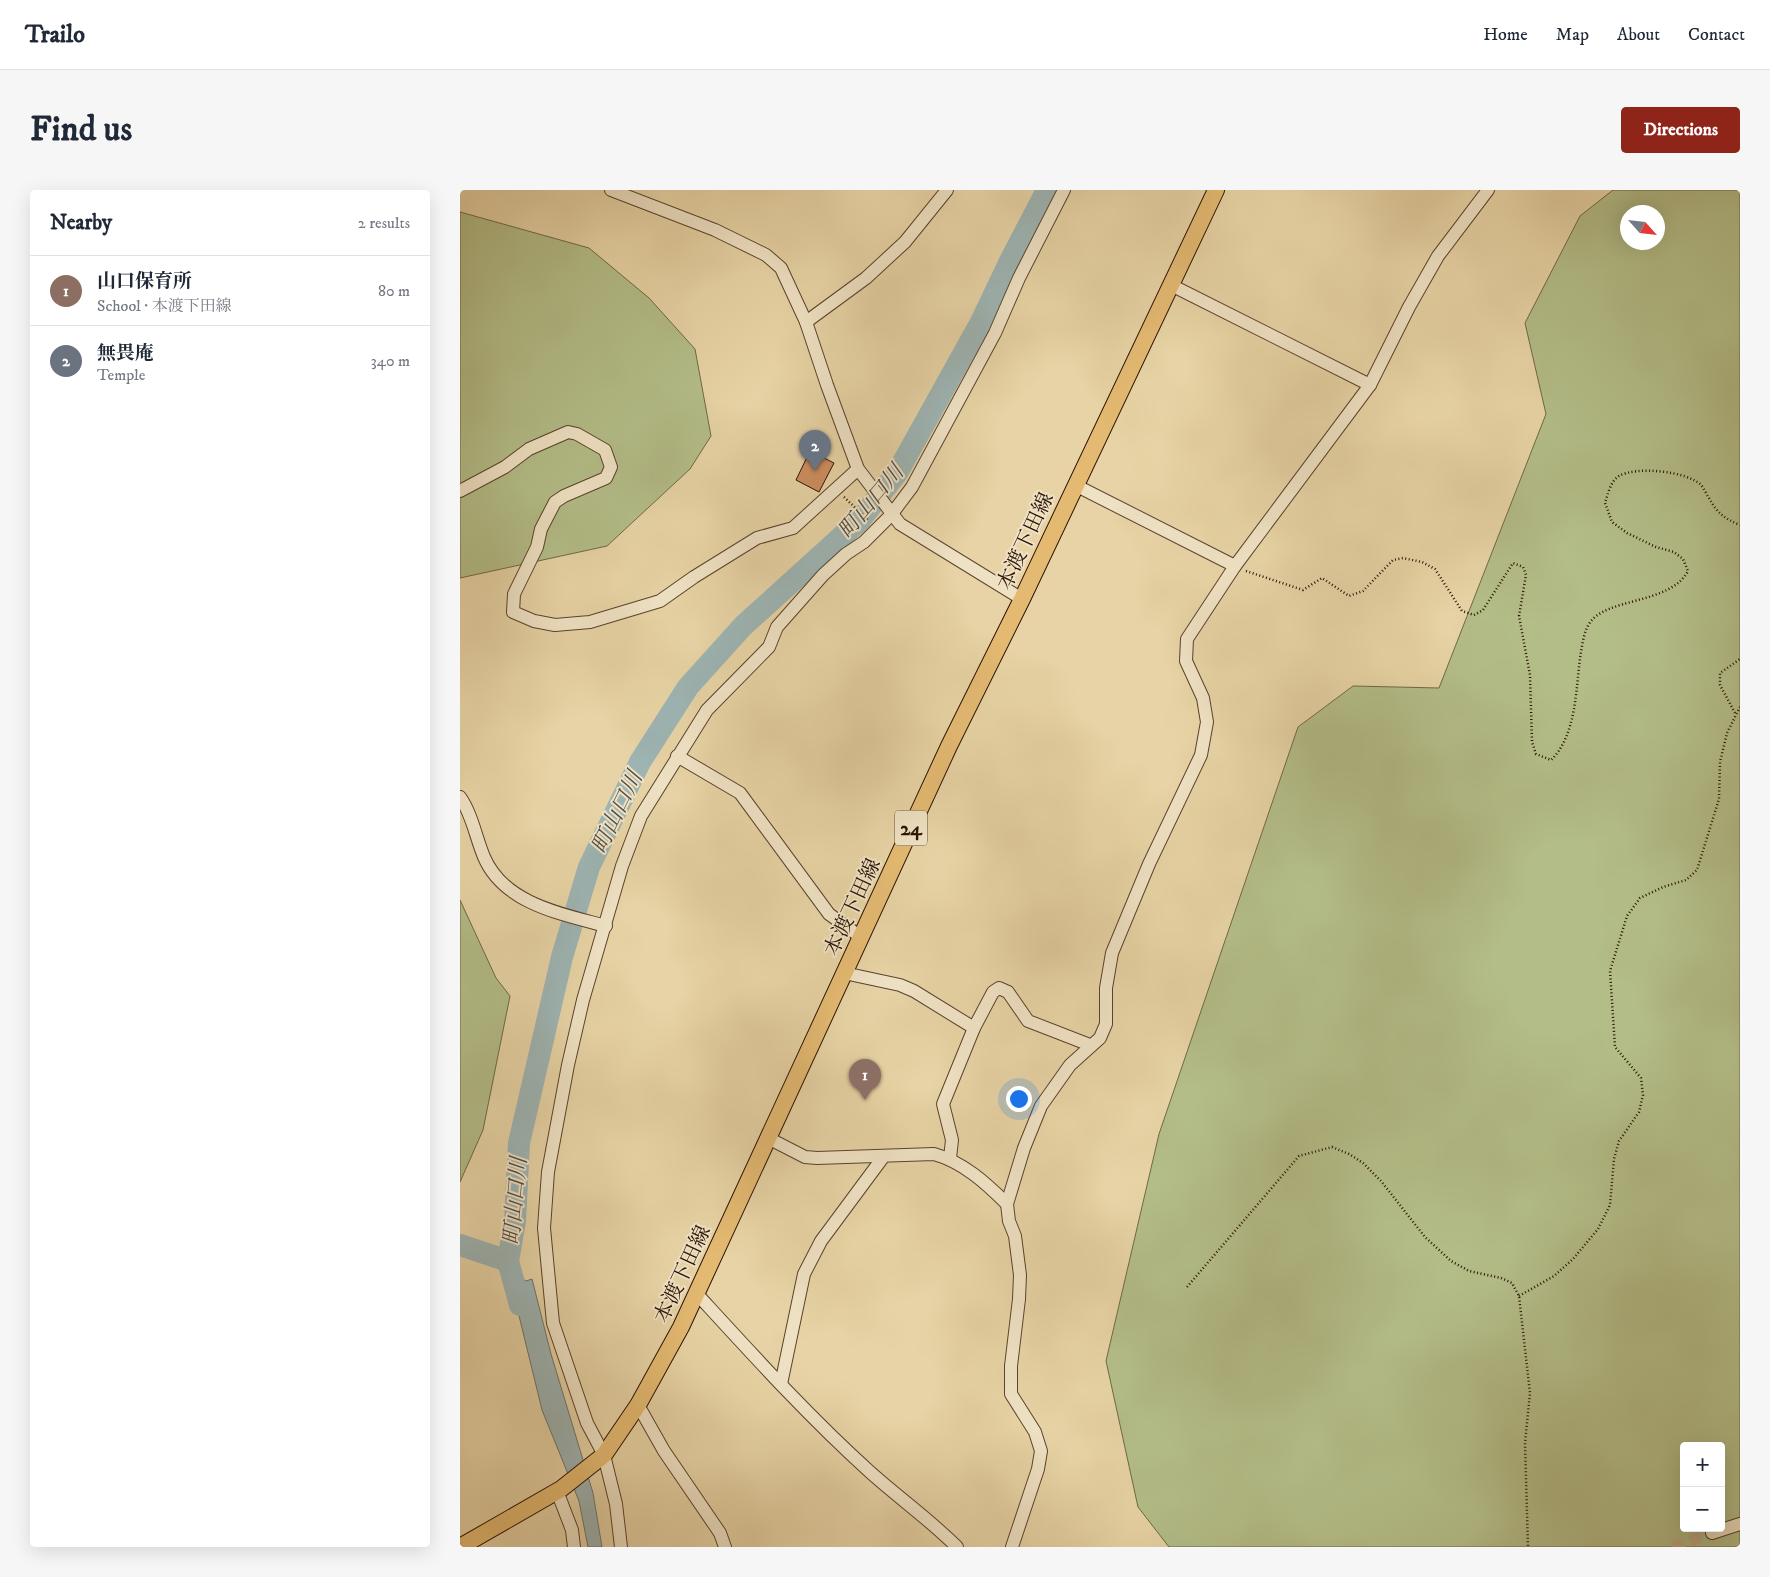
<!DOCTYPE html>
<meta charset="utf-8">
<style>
:root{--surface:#fff;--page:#f6f6f7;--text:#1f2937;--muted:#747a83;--line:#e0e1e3;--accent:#8f2418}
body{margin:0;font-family:"IM FELL DW Pica","Noto Serif JP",serif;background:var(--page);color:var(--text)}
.controls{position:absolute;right:15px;bottom:15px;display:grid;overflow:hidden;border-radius:5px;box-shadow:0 5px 20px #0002}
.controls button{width:45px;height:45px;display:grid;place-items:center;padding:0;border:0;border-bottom:1px solid var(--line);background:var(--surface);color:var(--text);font:25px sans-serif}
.compass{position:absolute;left:1160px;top:15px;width:45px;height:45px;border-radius:50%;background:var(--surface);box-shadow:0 5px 20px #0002;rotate:117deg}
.you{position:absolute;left:558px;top:908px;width:18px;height:18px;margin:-12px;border:4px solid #fff;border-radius:50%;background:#1a73e8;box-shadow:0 0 0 8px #1a73e833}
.badge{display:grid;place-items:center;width:32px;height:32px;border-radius:50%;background:var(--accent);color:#fff;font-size:16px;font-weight:700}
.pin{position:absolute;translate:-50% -41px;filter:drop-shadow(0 1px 2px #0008)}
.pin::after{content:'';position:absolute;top:26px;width:18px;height:15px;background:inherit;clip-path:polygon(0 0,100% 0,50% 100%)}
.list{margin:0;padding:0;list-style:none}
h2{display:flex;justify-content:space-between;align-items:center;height:65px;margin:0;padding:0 20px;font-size:21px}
h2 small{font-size:16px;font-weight:400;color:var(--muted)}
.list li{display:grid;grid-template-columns:32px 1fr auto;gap:15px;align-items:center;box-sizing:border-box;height:70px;padding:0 20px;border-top:1px solid var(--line)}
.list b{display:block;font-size:19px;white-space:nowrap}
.list p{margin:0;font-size:16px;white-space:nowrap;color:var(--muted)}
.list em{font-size:16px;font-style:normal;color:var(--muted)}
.map{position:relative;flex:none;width:1280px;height:1357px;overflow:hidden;border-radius:5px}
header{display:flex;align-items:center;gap:30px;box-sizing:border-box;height:70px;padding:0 25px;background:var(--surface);border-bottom:1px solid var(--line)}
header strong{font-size:24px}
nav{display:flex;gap:28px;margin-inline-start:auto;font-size:18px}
.intro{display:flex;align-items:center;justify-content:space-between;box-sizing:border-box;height:120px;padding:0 30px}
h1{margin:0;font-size:35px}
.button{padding:12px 22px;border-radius:5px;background:var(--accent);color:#fff;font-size:18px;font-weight:700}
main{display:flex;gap:30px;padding:0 30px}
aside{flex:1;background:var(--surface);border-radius:5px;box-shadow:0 5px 20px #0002}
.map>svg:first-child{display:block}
</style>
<header>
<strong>Trailo</strong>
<nav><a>Home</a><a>Map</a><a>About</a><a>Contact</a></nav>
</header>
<div class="intro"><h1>Find us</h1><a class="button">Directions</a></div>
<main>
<aside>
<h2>Nearby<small>2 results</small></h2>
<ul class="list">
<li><span class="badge" style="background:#8d6e63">1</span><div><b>山口保育所</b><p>School · 本渡下田線</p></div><em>80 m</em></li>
<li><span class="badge" style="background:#6b7280">2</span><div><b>無畏庵</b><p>Temple</p></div><em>340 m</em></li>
</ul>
</aside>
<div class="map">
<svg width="1280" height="1357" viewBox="0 0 1280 1357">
<rect width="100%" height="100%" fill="#e7d3a5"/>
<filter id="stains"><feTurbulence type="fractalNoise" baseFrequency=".004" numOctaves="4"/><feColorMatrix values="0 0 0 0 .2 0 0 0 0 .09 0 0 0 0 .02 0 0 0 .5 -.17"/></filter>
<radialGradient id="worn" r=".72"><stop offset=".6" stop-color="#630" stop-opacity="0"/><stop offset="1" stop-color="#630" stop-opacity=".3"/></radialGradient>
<g fill="#b3bd88" stroke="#6e6846" fill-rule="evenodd">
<path d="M1153 0H1280V1357H709L678 1317 646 1171 699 944 838 537 893 496 979 498 1086 224 1065 133 1120 26ZM1168 22H1198V52H1168ZM1224 1256H1261V1338H1224Z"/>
<polygon points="0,22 129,58 189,108 235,159 251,246 230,279 147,356 0,388"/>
<polygon points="0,710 36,788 50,806 23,940 0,992"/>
</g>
<polygon fill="#9db4b3" stroke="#6f736d" points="53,1083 66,1091 72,1089 91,1164 133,1303 142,1357 128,1357 119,1311 82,1220 51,1093"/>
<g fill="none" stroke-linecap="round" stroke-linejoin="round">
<g stroke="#9db4b3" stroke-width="22">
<polyline points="0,1055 48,1071"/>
<polyline points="60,1115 48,1071 55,1031 59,953 102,767 129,677 180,572 228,497 283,436 400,330 437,283 521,132 550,71 587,0"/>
</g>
</g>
<polygon fill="#cd8d5f" stroke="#2a1205" points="350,261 374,273 359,302 336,290"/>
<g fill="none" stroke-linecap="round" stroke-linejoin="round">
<polyline stroke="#c1ac85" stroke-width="12" stroke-dasharray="12 6" stroke-linecap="butt" points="1213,1357 1252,1343"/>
<defs>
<g id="minor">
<polyline points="151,0 255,40 306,65 321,78 346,132 367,195 398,279 440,334 562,409"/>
<polyline points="711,95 910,195"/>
<polyline points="346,132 406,88 445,52 487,0"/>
<polyline points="615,295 775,376"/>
<polyline points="0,301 45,277 69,259 108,242 117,244 145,260 151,277 146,288 104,306 95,312 81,339 77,357 54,404 53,422 74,431 95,435 130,432 200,411 234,387 297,348 333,338 398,279"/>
<polyline points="217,566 280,603 369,724 402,748"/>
<path d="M0 607C12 624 16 648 24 667 44 714 102 724 146 736"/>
<polyline points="384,783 440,795 454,801 514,838 533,802 539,798 548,802 568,831 630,855"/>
<path d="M308 948 345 967 357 968 474 964C503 972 526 993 547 1014"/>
<polyline points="490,968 492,950 483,914 514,838"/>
<path d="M237 1104C293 1165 349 1227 410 1282 439 1308 470 1330 497 1357"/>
<polyline points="321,1194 344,1084 361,1051 424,966"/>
<polyline points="178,1215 204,1261 260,1343 265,1357"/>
<polyline points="97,1301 112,1340 114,1357"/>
<polyline points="1252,1343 1280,1334"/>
<polyline points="161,1357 156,1314 144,1265 127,1233 93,1133 84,1038 88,982 108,875 123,810 162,676 181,626 247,520 309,457 317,437 363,385 386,364 404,352 431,325 452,297 535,143 559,88 604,0"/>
<polyline points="552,1357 578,1279 581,1261 575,1242 551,1204 551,1176 559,1109 560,1085 555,1046 549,1031 547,1014 564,958 581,916 610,875 640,848 646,834 646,798 652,763 689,674 741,565 747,532 743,508 726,471 727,449 775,376 910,195 949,117 978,66 1028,0"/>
</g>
<polyline id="major" points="0,1357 101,1299 144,1265 178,1215 221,1137 489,556 562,409 756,0"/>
</defs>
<use href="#minor" stroke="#59422d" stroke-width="14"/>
<use href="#major" stroke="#2a1205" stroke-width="18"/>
<g stroke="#2a1205" stroke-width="2.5" stroke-dasharray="1 2.5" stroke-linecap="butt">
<polyline points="384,307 409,331"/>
<path d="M786 381 843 400 862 388 889 406 903 401 933 370 943 368 962 372 975 379 1002 421 1014 425 1023 420 1053 373 1063 377 1066 385 1059 426 1070 485 1072 552 1076 564 1091 570C1116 546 1116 500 1120 468 1122 457 1123 444 1129 434 1145 407 1210 415 1228 381L1223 369 1214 362 1196 357 1167 343 1152 332 1145 313C1148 304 1150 292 1159 286 1176 276 1227 281 1241 295 1244 298 1246 304 1249 308 1257 323 1265 329 1280 335"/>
<polyline points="1275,523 1260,495 1260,483 1280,469"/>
<polyline points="727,1097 839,966 872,957 889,964 903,973 921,991 965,1047 991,1071 1009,1081 1041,1088 1052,1093 1059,1106 1070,1203 1065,1253 1068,1357"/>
<polyline points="1059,1106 1094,1086 1113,1069 1138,1039 1150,1015 1154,969 1159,951 1179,922 1183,905 1181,888 1155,857 1150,781 1167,726 1180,708 1203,697 1226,690 1237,680 1259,609 1260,572 1267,543 1280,517"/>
</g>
<use href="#minor" stroke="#efe2c4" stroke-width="12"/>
<use href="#major" stroke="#e4ba72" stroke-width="16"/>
</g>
<g text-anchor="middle" stroke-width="4" stroke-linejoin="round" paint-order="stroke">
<rect fill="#efe2c4" stroke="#65503e" stroke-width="1" x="435" y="620.5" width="32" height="35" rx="4"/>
<g font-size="20" font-weight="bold" fill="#2a1205">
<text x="451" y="645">24</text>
</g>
<g font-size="21" fill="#2a1205" stroke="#efe2c4">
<text transform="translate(565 351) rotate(-65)" y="7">本渡下田線</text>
<text transform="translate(392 717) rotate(-65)" y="7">本渡下田線</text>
<text transform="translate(222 1084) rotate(-65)" y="7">本渡下田線</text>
</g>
<g font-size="22" font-style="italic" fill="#524b42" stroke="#efe2c4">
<text transform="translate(410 311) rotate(-50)" y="8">町山口川</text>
<text transform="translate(156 622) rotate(-64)" y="8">町山口川</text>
<text transform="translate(54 1011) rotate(-85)" y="8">町山口川</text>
</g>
</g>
<rect width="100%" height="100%" filter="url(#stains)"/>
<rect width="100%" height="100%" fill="url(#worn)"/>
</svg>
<div class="controls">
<button>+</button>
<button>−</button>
</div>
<svg class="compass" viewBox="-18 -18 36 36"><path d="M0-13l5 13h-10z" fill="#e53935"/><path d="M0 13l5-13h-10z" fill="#747a83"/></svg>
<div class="you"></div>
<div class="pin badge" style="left:405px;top:910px;background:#8d6e63">1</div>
<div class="pin badge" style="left:355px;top:281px;background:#6b7280">2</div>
</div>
</main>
